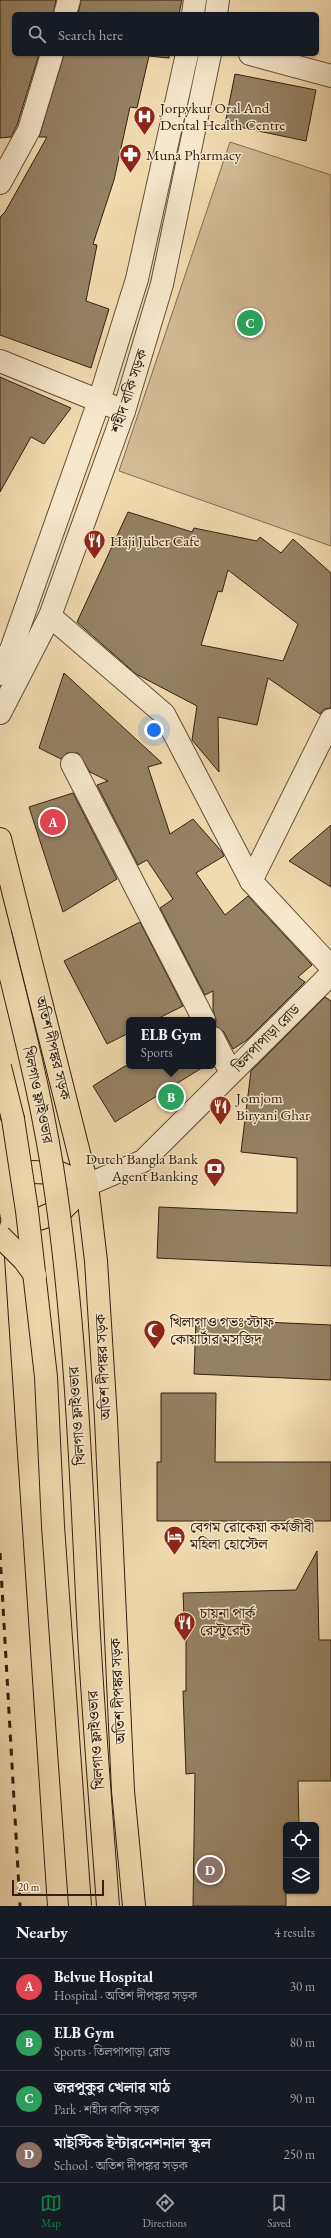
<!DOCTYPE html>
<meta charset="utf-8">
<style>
:root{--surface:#171b24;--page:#242831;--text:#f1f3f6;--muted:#9ea1a6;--line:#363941;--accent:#0b8043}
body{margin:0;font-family:"EB Garamond","Noto Serif Bengali",serif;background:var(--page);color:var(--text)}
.controls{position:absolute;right:12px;bottom:12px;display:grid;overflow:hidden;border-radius:6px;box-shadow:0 1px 3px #0004}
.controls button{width:36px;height:36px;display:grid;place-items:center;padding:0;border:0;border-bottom:1px solid var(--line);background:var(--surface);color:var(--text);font:20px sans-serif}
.scale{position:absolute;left:12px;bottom:10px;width:92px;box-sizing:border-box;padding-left:4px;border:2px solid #332012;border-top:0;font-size:11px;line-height:14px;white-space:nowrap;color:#332012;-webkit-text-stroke:3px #f7e7cc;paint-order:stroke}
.you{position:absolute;left:154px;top:730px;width:14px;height:14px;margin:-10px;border:3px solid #fff;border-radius:50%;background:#1a73e8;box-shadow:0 0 0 6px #1a73e833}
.badge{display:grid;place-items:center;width:26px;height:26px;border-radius:50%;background:var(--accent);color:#fff;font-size:13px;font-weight:700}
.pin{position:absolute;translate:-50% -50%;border:2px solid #fff;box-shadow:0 1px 4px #0006}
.popup{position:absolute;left:126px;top:1017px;width:90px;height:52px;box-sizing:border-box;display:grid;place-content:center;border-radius:6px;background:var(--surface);filter:drop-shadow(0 1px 3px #0005);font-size:13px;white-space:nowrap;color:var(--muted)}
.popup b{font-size:15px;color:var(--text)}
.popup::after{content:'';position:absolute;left:50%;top:100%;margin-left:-8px;border:8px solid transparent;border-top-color:var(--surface)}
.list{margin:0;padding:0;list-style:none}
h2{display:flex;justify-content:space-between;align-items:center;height:52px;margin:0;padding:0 16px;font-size:17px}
h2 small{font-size:13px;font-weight:400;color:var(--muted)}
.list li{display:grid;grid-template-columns:26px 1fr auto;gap:12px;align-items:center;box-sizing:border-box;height:56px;padding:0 16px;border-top:1px solid var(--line)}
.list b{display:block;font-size:15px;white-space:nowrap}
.list p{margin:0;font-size:13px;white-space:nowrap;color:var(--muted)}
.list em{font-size:13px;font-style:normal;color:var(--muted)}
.icon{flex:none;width:22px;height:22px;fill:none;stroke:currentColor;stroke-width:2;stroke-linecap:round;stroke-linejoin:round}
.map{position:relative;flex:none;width:331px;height:1906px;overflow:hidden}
.search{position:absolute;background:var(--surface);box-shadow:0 1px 3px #0004;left:12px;right:12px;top:12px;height:44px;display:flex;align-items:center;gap:10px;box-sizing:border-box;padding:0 14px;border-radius:6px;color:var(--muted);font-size:15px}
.sheet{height:276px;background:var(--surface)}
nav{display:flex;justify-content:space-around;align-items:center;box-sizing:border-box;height:56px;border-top:1px solid var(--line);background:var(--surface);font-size:11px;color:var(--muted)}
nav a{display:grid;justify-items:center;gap:2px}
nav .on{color:var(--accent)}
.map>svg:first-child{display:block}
</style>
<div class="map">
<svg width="331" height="1906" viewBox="0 0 331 1906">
<rect width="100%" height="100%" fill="#f2dab0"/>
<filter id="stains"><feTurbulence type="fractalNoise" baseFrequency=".005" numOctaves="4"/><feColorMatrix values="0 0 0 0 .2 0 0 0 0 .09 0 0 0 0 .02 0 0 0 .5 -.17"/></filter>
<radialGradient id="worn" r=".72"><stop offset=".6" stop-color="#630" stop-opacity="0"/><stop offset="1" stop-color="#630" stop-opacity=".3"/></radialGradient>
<polygon fill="#d2ba95" stroke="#826d54" points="230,142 331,175 331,546 119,471"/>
<g fill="#968164" stroke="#332012" fill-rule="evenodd">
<polygon points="0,0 56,0 53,14 14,14 14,54 39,54 17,125 11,137 0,138"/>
<polygon points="81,0 182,0 179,14 78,14"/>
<polygon points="64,54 169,54 169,58 149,56 137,108 130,107 114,180 93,244 97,245 86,301 109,309 91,368 0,335 0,217 5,212 47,137 39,137"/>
<polygon points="235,74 316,90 306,141 225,124"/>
<polygon points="0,377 71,408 44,444 31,437 0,492"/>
<path d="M128 512 192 532 194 528 257 541 260 537 281 553 293 539 331 573V708L324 709 320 714 268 678 257 725 218 717 219 772 192 740 197 706 136 674 77 622ZM228 570 298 624 283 661 201 645 218 591 222 592Z"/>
<polygon points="64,673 162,763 148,767 170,834 193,819 222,852 224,856 196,873 225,915 248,896 312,965 298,977 305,982 247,1040 233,1049 224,1032 215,1026 216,1020 213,1010 213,991 205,995 160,908 173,899 147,860 138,865 97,785 108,781 90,772 78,753 67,753 61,759 39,748"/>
<polygon points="73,793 117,879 63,912 29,807"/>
<polygon points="331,825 331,887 289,861"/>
<polygon points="140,922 183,1006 155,1020 129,1020 129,1033 107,1044 64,961"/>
<polygon points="325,997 331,1001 331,1266 157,1258 159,1207 297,1213 297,1158 241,1152 251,1071"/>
<polygon points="125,1066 205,1066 115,1122 93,1086"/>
<polygon points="196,1319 331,1325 331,1380 194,1374"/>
<polygon points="161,1393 216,1393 215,1462 331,1462 331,1521 157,1521 157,1462 161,1462"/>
<polygon points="317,1551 319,1640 331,1640 331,1781 298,1781 299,1825 286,1825 286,1906 193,1906 195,1773 186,1774 183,1691 186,1691 186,1616 184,1616 183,1593 296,1590"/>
</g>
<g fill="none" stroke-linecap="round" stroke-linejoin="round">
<defs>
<g id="minor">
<polyline points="65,14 69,0"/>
<polyline points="250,54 331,76"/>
<polyline points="0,183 29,130 52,54"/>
<polyline points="0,361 124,411"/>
<polyline points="50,616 164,714 251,881 331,967"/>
<polyline points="72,764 204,1020"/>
<polyline points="251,881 331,720"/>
<polyline points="213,1038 231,1073"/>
<polyline points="87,1185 143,1161 331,974"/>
</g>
<g id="tertiary">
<polyline points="193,14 195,0"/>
<polyline points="216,14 218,0"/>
<polyline points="0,674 12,647 99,401 137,279 187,54"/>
<polyline points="0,713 50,616 124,411 162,284 210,54"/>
</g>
<g id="primary">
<polyline points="0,839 87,1185 96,1261 106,1419 123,1791 134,1906"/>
<polyline points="0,1148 13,1119"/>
<polyline points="0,1159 14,1227 59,1906"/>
<polyline points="3,1171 60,1173 87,1185 64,1208 42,1218 11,1227"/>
</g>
</defs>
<use href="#minor" stroke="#634e3a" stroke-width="24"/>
<use href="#tertiary" stroke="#634e3a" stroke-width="24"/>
<use href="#primary" stroke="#332012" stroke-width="24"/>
<use href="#minor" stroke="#f7e7cc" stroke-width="22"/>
<use href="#tertiary" stroke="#f7e7cc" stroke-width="22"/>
<use href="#primary" stroke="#f2dab0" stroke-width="22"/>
<polyline stroke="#332012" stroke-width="3" stroke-dasharray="7 7" stroke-linecap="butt" points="0,1553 20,1906"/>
<defs>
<g id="primary-bridge">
<path d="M0 933C21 1019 44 1105 56 1193 76 1333 81 1475 88 1616 93 1713 101 1809 108 1906"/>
<polyline points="0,1067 13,1119 27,1211 46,1377 53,1526 80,1906"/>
<polyline points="0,1236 24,1260 35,1275"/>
</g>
</defs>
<use href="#primary-bridge" stroke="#332012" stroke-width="24" stroke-linecap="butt"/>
<use href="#primary-bridge" stroke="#f2dab0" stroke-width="22"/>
</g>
<defs>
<symbol id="hospital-pin" viewBox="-11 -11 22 30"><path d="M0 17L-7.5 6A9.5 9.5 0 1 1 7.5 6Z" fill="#8f2418" stroke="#f7e7cc"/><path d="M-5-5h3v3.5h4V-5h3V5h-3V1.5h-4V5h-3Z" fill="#fff"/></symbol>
<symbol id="pharmacy-pin" viewBox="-11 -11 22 30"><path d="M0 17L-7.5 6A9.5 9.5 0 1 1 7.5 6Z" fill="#8f2418" stroke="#f7e7cc"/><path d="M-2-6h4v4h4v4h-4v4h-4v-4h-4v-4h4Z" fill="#fff"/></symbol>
<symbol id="restaurant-pin" viewBox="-11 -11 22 30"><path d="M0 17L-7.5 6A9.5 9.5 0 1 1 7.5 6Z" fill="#8f2418" stroke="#f7e7cc"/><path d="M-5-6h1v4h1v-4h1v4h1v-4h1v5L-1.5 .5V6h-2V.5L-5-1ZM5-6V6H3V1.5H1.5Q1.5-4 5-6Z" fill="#fff"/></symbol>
<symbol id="bank-pin" viewBox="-11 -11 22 30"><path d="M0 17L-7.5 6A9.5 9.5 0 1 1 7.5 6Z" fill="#8f2418" stroke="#f7e7cc"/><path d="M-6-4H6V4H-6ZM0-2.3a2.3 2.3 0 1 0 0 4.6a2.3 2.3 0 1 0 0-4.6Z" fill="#fff"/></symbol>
<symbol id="mosque-pin" viewBox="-11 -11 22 30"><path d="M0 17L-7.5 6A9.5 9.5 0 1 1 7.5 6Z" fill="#8f2418" stroke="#f7e7cc"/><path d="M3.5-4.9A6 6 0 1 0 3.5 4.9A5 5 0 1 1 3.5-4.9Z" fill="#fff"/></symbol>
<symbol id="hotel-pin" viewBox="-11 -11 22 30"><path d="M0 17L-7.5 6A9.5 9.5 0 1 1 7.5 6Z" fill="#8f2418" stroke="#f7e7cc"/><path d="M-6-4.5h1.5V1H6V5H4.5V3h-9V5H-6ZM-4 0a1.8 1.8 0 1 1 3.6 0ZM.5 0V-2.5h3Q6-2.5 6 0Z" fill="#fff"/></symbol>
</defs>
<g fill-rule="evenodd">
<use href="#hospital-pin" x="132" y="104" width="25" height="34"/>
<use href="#pharmacy-pin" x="118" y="142" width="25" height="34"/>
<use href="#restaurant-pin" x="82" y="528" width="25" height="34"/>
<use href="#restaurant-pin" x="208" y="1094" width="25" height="34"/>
<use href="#bank-pin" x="202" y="1156" width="25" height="34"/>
<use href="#mosque-pin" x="142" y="1318" width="25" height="34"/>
<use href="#hotel-pin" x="162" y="1524" width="25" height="34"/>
<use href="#restaurant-pin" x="172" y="1610" width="25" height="34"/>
</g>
<g text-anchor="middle" stroke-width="3" stroke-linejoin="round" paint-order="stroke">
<g font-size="15" fill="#332012" stroke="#f7e7cc" text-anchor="start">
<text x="160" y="113">Jorpykur Oral And<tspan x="160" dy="17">Dental Health Centre</tspan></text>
<text x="146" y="160">Muna Pharmacy</text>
<text x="110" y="546">Haji Juber Cafe</text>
<text x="236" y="1103">Jomjom<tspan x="236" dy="17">Biryani Ghar</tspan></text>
<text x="198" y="1164" text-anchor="end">Dutch Bangla Bank<tspan x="198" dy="17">Agent Banking</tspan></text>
<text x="170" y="1327">খিলাগাও গভঃ স্টাফ<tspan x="170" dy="17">কোয়ার্টার মসজিদ</tspan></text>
<text x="190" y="1532">বেগম রোকেয়া কর্মজীবী<tspan x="190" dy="17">মহিলা হোস্টেল</tspan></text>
<text x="200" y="1618">চায়না পার্ক<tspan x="200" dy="17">রেস্টুরেন্ট</tspan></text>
</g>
<g font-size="15" fill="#332012" stroke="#f7e7cc">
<text transform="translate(129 391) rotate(-72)" y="5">শহীদ বাকি সড়ক</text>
<text transform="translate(266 1038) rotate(-45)" y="5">তিলপাপাড়া রোড</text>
<text transform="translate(53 1048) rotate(76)" y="5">অতিশ দীপঙ্কর সড়ক</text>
<text transform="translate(38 1095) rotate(78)" y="5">খিলগাও ফ্লাইওভার</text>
<text transform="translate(103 1367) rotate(-93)" y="5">অতিশ দীপঙ্কর সড়ক</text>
<text transform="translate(77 1416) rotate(-94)" y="5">খিলগাও ফ্লাইওভার</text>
<text transform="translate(118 1691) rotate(-93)" y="5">অতিশ দীপঙ্কর সড়ক</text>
<text transform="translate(96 1740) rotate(-94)" y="5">খিলগাও ফ্লাইওভার</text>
</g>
</g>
<rect width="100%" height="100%" filter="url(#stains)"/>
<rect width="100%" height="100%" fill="url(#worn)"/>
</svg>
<div class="controls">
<button><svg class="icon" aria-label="locate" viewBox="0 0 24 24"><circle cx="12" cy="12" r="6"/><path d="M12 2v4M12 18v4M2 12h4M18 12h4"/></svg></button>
<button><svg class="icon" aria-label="layers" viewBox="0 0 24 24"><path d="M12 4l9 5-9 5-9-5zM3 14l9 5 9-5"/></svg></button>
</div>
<div class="scale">20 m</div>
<div class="you"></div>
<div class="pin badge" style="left:53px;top:822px;background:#e0444e">A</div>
<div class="pin badge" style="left:171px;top:1097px;background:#2e9e5b">B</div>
<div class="popup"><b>ELB Gym</b>Sports</div>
<div class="pin badge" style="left:250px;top:323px;background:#2e9e5b">C</div>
<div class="pin badge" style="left:210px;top:1870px;background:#8d6e63">D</div>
<div class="search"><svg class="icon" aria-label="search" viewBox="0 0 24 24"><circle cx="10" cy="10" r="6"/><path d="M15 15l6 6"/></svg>Search here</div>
</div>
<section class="sheet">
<h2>Nearby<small>4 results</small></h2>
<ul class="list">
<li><span class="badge" style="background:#e0444e">A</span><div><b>Belvue Hospital</b><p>Hospital · অতিশ দীপঙ্কর সড়ক</p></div><em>30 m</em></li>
<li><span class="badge" style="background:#2e9e5b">B</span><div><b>ELB Gym</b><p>Sports · তিলপাপাড়া রোড</p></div><em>80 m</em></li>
<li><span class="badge" style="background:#2e9e5b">C</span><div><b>জরপুকুর খেলার মাঠ</b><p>Park · শহীদ বাকি সড়ক</p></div><em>90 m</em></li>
<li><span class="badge" style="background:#8d6e63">D</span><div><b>মাইস্টিক ইন্টারনেশনাল স্কুল</b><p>School · অতিশ দীপঙ্কর সড়ক</p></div><em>250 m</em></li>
</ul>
</section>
<nav>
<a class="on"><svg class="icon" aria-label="map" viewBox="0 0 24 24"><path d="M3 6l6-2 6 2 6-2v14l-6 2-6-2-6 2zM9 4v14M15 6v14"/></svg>Map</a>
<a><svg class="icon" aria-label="directions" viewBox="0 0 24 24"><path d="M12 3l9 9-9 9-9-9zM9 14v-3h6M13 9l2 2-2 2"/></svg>Directions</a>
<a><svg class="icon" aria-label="saved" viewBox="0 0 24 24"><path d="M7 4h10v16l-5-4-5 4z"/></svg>Saved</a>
</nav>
